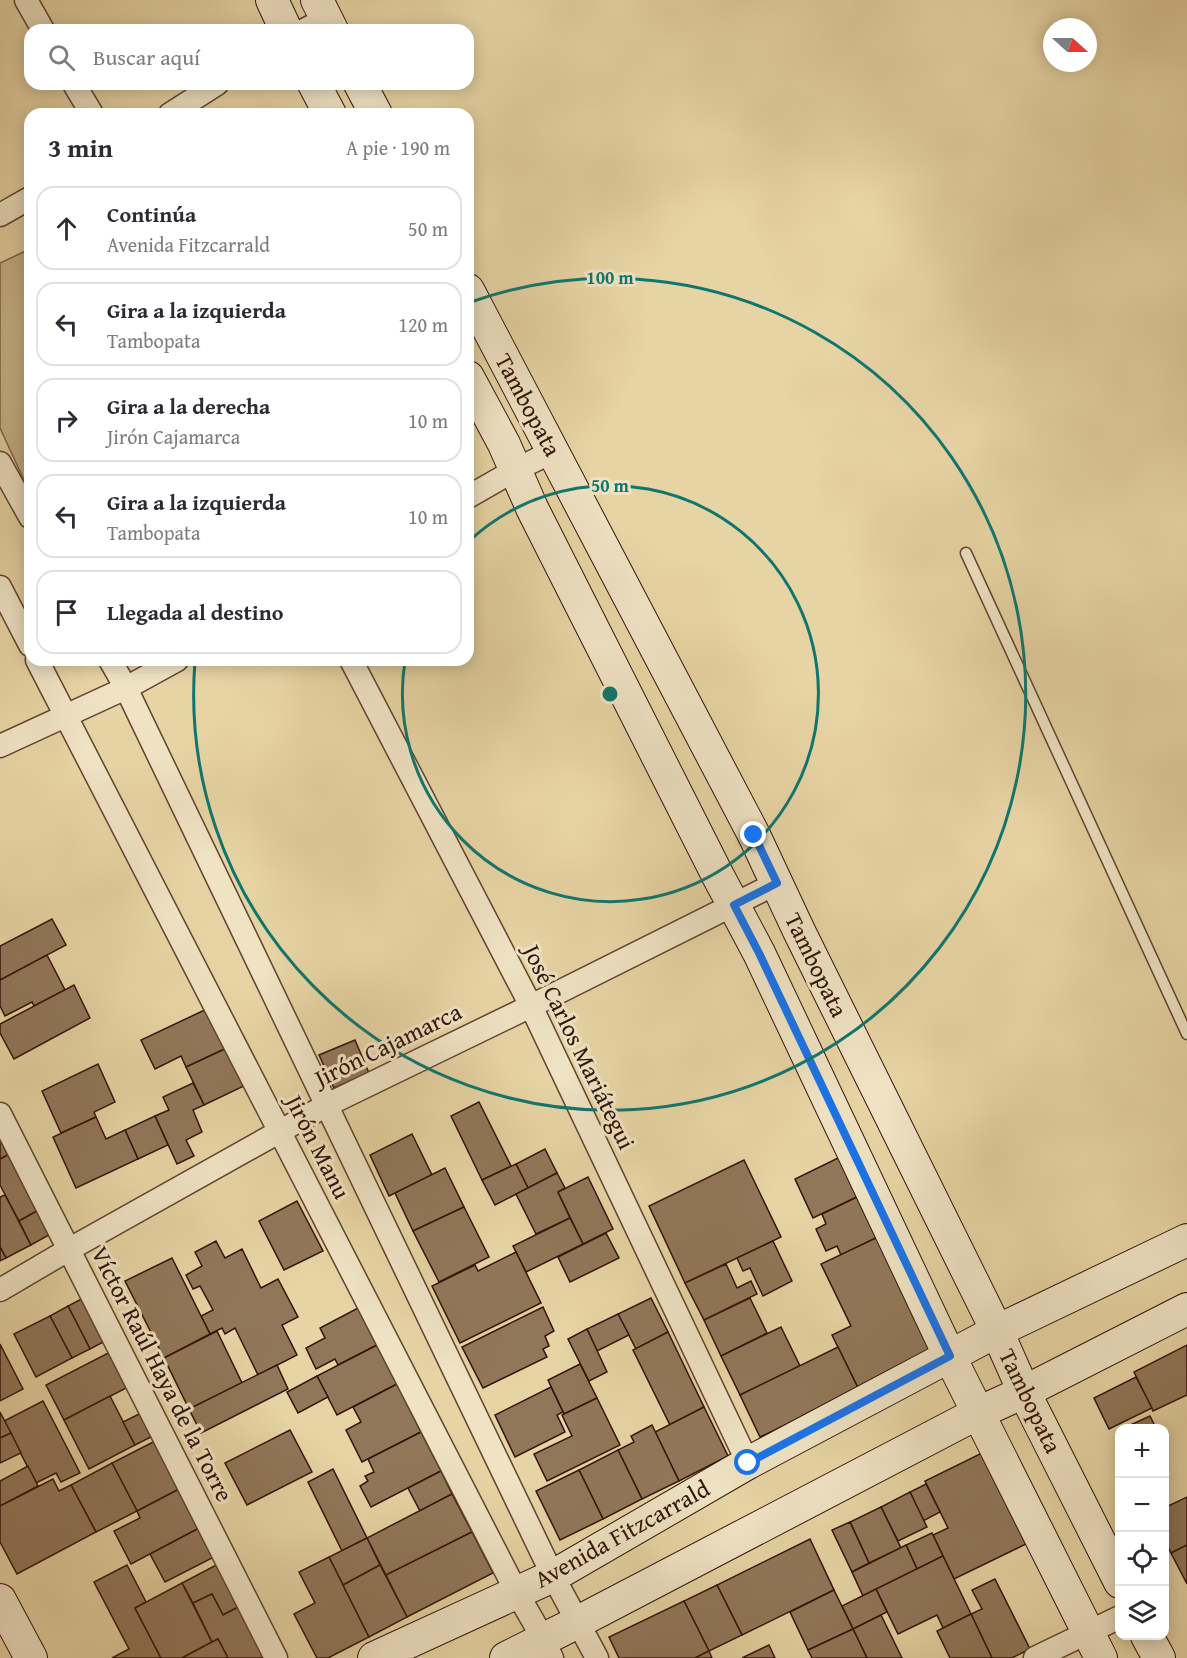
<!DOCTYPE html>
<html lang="es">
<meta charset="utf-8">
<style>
:root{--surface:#fff;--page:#f7f7f7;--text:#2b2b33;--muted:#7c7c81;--line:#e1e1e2}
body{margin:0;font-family:"Gentium Book Plus",serif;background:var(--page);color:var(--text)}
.controls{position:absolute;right:18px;bottom:18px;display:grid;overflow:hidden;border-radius:12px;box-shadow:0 3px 15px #0003}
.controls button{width:54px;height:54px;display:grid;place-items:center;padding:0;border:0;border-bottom:2px solid var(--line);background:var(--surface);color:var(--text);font:30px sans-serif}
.compass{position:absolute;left:1043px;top:18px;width:54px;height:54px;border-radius:50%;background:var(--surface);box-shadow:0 3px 15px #0003;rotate:111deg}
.stop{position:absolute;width:18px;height:18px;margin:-14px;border:4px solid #1a73e8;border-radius:50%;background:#fff}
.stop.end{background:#1a73e8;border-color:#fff;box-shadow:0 2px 6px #0008}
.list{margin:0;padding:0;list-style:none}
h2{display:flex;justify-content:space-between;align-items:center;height:78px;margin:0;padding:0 24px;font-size:26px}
h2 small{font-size:20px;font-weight:400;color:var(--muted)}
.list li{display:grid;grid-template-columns:39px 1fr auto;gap:18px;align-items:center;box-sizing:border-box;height:84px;margin:0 12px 12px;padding:0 12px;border:2px solid var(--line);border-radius:18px}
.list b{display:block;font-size:22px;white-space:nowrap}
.list p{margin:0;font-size:20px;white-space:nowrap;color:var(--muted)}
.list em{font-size:20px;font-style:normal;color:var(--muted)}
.icon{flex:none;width:33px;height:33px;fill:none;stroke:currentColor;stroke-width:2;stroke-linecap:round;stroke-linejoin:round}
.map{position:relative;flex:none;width:1187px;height:1658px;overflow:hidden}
.search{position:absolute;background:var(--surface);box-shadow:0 3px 15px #0003;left:24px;top:24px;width:450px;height:66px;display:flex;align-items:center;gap:15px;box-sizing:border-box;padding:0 21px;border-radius:18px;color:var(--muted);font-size:22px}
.panel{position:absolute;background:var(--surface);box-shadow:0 3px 15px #0003;left:24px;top:108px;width:450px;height:558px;border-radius:18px}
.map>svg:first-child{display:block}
</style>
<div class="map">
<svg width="1187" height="1658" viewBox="0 0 1187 1658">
<rect width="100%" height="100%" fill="#e7d4a4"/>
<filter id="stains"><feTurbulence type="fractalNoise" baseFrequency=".00333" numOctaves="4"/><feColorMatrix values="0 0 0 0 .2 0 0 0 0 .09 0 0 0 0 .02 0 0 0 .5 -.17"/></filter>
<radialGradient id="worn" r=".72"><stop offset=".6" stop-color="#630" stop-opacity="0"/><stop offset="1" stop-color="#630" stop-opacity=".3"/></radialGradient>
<polygon fill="#c8b389" stroke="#7e6348" stroke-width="1.5" points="30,249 30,493 0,428 0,263"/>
<g fill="#917759" stroke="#331308" stroke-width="1.5">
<polygon points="52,919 66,945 0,980 0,946"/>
<polygon points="47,955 65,990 34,1006 32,1002 5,1016 0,1006 0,980"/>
<polygon points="74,985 90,1018 14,1059 0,1033 0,1024"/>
<polygon points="211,1007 229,1047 186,1067 181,1056 155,1069 141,1040"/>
<polygon points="355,1040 369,1073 334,1088 319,1055"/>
<polygon points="229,1047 246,1085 204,1105 186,1067"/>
<polygon points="98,1064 115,1102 94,1112 96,1117 61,1133 42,1091"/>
<polygon points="193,1083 204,1105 193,1110 202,1132 186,1140 194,1156 177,1164 155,1116 169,1110 163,1097"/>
<polygon points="479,1102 511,1166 482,1180 451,1116"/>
<polygon points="155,1116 168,1145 138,1159 125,1130"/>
<polygon points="96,1117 106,1139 125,1130 138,1159 76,1188 53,1137"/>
<polygon points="0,1123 15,1151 0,1159"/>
<polygon points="412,1134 432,1175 389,1196 370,1155"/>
<polygon points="545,1149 557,1173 528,1188 516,1164"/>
<polygon points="15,1151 44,1207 19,1221 0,1185 0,1159"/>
<polygon points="840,1157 859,1196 813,1218 795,1179"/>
<polygon points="744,1160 781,1237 685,1283 649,1206"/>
<polygon points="516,1164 528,1188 495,1205 482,1180"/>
<polygon points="445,1168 464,1207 413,1231 395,1193"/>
<polygon points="557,1173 565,1188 558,1192 570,1218 536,1234 516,1194"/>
<polygon points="588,1177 613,1229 583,1244 558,1192"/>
<polygon points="5,1195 31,1245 6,1258 0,1247 0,1197"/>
<polygon points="859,1196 878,1237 841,1255 837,1246 826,1251 816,1229 826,1224 822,1214"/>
<polygon points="297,1201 323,1251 284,1270 259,1221"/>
<polygon points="44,1207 56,1231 31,1245 19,1221"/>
<polygon points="464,1207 489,1257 439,1282 413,1231"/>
<polygon points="570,1218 583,1244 526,1272 513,1246"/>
<polygon points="606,1233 619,1258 570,1282 558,1257"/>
<polygon points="878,1237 934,1353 859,1390 832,1335 851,1326 821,1264"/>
<polygon points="216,1241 225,1258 242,1249 261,1288 278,1279 298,1317 282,1325 297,1355 258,1375 235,1328 225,1334 222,1328 210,1334 201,1316 213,1310 200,1286 193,1289 186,1275 202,1266 195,1252"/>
<polygon points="773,1241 792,1281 763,1296 750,1268 743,1271 737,1258"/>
<polygon points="0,1247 6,1258 0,1261"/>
<polygon points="516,1252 541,1303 460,1343 432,1286 475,1265 478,1271"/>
<polygon points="172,1258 210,1334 164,1358 125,1281"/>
<polygon points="726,1264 737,1288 751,1281 757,1294 704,1320 685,1283"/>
<polygon points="89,1295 111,1338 90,1349 68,1306"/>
<polygon points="651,1298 668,1332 636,1349 618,1314"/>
<polygon points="750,1298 767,1333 721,1356 704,1320"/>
<polygon points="68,1306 90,1349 72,1358 50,1316"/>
<polygon points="543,1307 554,1331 545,1336 549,1346 543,1349 547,1357 483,1388 462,1347"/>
<polygon points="358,1308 377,1345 338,1365 335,1359 316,1369 306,1348 325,1338 320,1328"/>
<polygon points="618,1314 629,1335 597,1351 587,1329"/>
<polygon points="50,1316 72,1358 36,1377 14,1334"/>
<polygon points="781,1327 800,1366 740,1395 721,1356"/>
<polygon points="587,1329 607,1372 589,1381 568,1339"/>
<polygon points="217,1331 242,1383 189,1409 164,1358"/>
<polygon points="668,1332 704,1407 670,1425 633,1350"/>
<polygon points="0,1344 23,1389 0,1401"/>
<polygon points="377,1345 397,1384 337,1415 317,1376"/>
<polygon points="1187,1345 1187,1395 1153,1411 1134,1372"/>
<polygon points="838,1347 859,1390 760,1437 740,1395"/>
<polygon points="116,1349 134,1384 64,1420 46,1385"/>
<polygon points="580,1364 597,1398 564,1414 548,1380"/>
<polygon points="277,1365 288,1389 201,1433 189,1409"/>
<polygon points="317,1376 328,1397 298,1413 287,1392"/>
<polygon points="1136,1377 1152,1408 1109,1429 1094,1398"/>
<polygon points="397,1384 421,1432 362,1462 346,1430 361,1422 353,1407"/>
<polygon points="551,1387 563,1412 557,1415 565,1432 515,1457 495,1415"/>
<polygon points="110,1396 135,1445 89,1469 64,1420"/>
<polygon points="597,1398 620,1445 547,1481 534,1454 572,1436 562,1415"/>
<polygon points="43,1401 80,1473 61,1482 56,1473 36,1483 4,1421"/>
<polygon points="704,1407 728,1456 679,1481 655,1432"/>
<polygon points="147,1410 159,1433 135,1445 123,1422"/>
<polygon points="0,1412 11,1433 0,1438"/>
<polygon points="1150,1416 1156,1428 1124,1428"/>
<polygon points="652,1425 679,1481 642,1499 618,1450 634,1442 631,1436"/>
<polygon points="290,1430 312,1472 247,1505 225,1463"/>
<polygon points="421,1432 441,1471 371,1507 360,1486 368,1481 365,1476 374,1472 368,1459"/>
<polygon points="11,1433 21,1453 0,1463 0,1438"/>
<polygon points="159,1439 183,1487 137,1511 112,1463"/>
<polygon points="618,1450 642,1499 603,1519 579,1470"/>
<polygon points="986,1451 1030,1542 954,1579 933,1535 948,1528 925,1481"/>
<polygon points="112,1463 137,1511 96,1532 71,1485"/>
<polygon points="28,1466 38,1486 0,1506 0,1481"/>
<polygon points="333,1469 367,1538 342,1551 308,1482"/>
<polygon points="579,1470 603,1519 560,1540 536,1491"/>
<polygon points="441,1471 452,1494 420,1511 408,1488"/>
<polygon points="53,1479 59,1491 71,1485 96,1532 17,1574 0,1542 0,1506"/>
<polygon points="926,1484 940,1512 923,1521 910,1492"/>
<polygon points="183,1487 203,1526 131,1564 114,1531 140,1518 137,1511"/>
<polygon points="910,1492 927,1527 898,1541 881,1507"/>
<polygon points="452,1494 472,1532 386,1575 367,1538"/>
<polygon points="1187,1497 1187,1545 1171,1553 1164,1539 1164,1508"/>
<polygon points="881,1507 901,1548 869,1563 850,1522"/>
<polygon points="850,1522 869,1563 852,1572 832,1530"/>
<polygon points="203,1526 218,1555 165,1582 150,1554"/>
<polygon points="472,1532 493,1573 407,1617 386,1575"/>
<polygon points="932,1533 943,1556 917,1569 906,1545"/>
<polygon points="367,1538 380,1565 343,1585 329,1557"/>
<polygon points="810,1539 834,1590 742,1635 717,1585"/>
<polygon points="906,1545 917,1569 863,1596 852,1572"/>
<polygon points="1187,1545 1187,1584 1171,1553"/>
<polygon points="943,1556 971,1614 943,1628 937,1615 898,1634 876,1589"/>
<polygon points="329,1557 369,1637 328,1658 317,1658 294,1614 315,1603 299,1572"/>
<polygon points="222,1562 244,1604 223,1615 212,1594 193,1603 182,1583"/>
<polygon points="127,1565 146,1602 135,1608 161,1658 112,1658 129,1649 94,1582"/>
<polygon points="380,1565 407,1617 369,1637 343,1585"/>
<polygon points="995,1579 1030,1649 1012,1658 992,1658 971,1614 982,1609 972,1590"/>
<polygon points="182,1583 212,1642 182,1658 161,1658 135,1608"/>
<polygon points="717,1585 742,1635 709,1651 684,1601"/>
<polygon points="876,1589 887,1612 853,1629 842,1606"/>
<polygon points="834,1590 853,1629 808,1650 790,1612"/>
<polygon points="212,1594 223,1615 244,1604 271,1658 228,1658 218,1639 212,1642 193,1603"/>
<polygon points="684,1601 709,1651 695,1658 619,1658 609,1637"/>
<polygon points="971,1614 992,1658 950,1658 937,1631"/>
<polygon points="881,1615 902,1658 867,1658 853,1629"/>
<polygon points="853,1629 867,1658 812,1658 808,1650"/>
<polygon points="218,1639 228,1658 182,1658 212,1642"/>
<polygon points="769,1645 775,1658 742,1658"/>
<polygon points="709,1651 712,1658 695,1658"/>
</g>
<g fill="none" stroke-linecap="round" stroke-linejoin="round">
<defs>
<polyline id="lane" points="966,553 1187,1034"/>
<g id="street">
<polyline points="26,0 43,30"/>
<polyline points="304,30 326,19"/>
<polyline points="74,84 92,114"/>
<polyline points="170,114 217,84"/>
<polyline points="0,215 30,198"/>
<polyline points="0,463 30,517"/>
<polyline points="468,497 515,470 552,452"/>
<polyline points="0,587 30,645"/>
<polyline points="37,660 517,1593 544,1640 552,1658"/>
<polyline points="110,660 126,688 553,1576 597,1658"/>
<polyline points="351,660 531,1006 748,1463"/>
<polyline points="0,746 126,688 177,660"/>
<polyline points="0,1114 276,1658"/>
<polyline points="0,1290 68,1250 327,1105 531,1006 777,883"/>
<polyline points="1035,1658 1120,1617"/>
</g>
<g id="secondary">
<polyline points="272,0 286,30"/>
<polyline points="317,0 332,30"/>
<polyline points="314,84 330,114"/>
<polyline points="360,84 376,114"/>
<polyline points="468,290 754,835 799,931 997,1331 1024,1392 1120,1582"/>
<polyline points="468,377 504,444 532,508 717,874 759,953 950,1357 1101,1658"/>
<polyline points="0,1600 31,1658"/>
<polyline points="1147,1636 1159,1658"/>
<polyline points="374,1658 553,1576 748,1463 997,1331 1187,1240"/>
<polyline points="506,1658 578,1622 978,1413 1024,1392 1187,1309"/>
</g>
</defs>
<use href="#lane" stroke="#60432f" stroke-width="13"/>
<use href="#street" stroke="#60432f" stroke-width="25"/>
<use href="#secondary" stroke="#331308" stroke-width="34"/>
<use href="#lane" stroke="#efe3c4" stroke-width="10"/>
<use href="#street" stroke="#efe3c4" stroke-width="22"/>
<use href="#secondary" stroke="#efe3c4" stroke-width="32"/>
</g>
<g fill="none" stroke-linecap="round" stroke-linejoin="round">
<polyline stroke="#1a73e8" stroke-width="8" points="748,1463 950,1356 759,953 734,905 777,883 754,835"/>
</g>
<g fill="none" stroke="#0f766e" stroke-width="3">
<path d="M468 542A208 208 0 1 1 405 661"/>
<path d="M471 302A416 416 0 1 1 195 661"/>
</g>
<g text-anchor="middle" stroke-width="6" stroke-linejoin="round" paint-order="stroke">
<g font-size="24" fill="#331308" stroke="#efe3c4">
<text transform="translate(528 405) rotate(62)" y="8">Tambopata</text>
<text transform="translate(816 965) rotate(64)" y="8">Tambopata</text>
<text transform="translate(388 1045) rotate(-26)" y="8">Jirón Cajamarca</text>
<text transform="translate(579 1047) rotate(64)" y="8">José Carlos Mariátegui</text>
<text transform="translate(318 1147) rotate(63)" y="8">Jirón Manu</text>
<text transform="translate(162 1374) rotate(63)" y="8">Víctor Raúl Haya de la Torre</text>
<text transform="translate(1030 1401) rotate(64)" y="8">Tambopata</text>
<text transform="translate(622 1534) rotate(-29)" y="8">Avenida Fitzcarrald</text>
</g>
</g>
<circle cx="610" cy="694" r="9" fill="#0f766e" stroke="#efe3c4" stroke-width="3"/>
<g font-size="18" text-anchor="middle" font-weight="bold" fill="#0f766e" stroke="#efe3c4" stroke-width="6" stroke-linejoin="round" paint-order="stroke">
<text x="610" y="284">100 m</text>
<text x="610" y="492">50 m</text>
</g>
<rect width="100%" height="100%" filter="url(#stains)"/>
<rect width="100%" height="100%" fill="url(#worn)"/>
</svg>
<div class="controls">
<button>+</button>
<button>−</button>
<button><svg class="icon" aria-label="locate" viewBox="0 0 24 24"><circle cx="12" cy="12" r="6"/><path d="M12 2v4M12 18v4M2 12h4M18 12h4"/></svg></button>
<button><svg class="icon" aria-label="layers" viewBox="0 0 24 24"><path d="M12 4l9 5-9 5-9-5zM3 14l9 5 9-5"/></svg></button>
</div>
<svg class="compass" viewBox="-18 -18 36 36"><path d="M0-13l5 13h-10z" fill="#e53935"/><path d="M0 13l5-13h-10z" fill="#7c7c81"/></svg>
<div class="stop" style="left:748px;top:1463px"></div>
<div class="stop end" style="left:754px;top:835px"></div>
<div class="search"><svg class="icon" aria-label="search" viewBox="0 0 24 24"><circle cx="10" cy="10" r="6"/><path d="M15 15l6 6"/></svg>Buscar aquí</div>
<section class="panel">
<h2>3 min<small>A pie · 190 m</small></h2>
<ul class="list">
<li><svg class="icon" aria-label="ahead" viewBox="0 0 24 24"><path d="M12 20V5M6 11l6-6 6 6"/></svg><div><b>Continúa</b><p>Avenida Fitzcarrald</p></div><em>50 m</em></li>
<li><svg class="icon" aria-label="left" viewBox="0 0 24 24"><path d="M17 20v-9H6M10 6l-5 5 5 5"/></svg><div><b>Gira a la izquierda</b><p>Tambopata</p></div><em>120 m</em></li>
<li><svg class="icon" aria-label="right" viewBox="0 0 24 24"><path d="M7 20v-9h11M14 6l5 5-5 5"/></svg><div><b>Gira a la derecha</b><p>Jirón Cajamarca</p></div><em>10 m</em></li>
<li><svg class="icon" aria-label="left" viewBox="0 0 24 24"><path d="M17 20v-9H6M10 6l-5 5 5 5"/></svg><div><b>Gira a la izquierda</b><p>Tambopata</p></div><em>10 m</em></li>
<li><svg class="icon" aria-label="arrive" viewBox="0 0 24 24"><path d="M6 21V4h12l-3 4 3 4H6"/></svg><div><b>Llegada al destino</b></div></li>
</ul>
</section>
</div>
